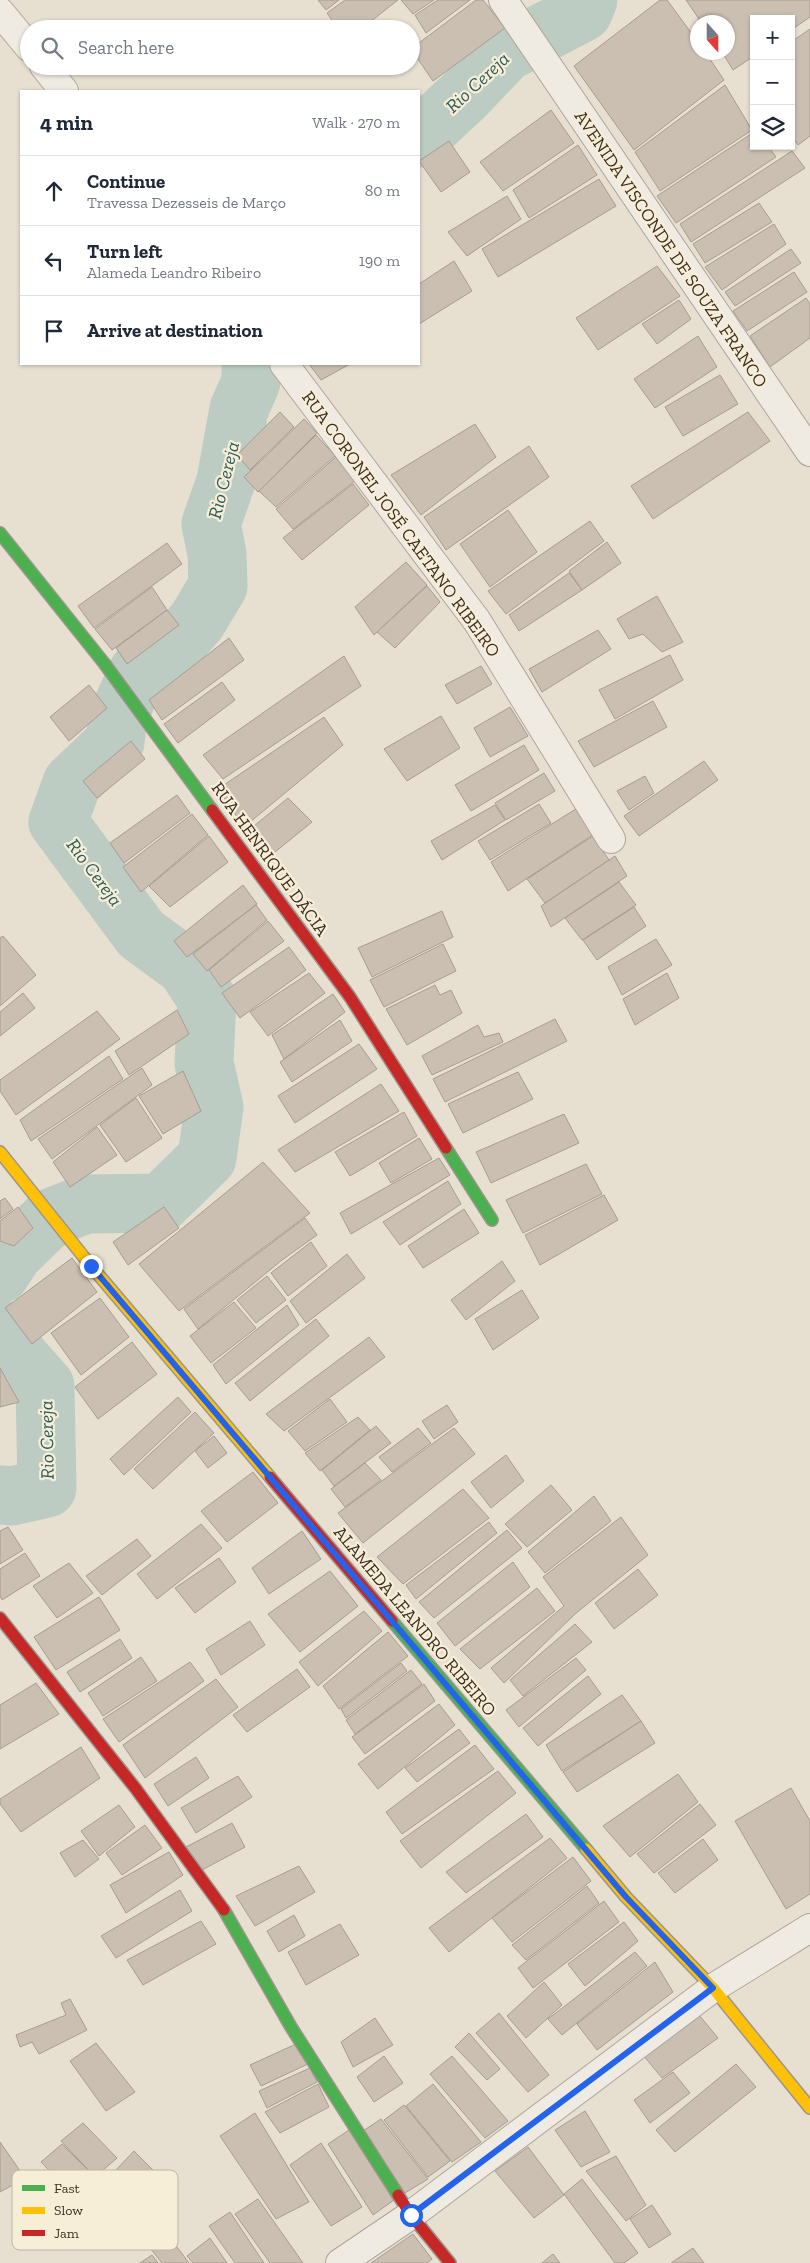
<!DOCTYPE html>
<meta charset="utf-8">
<style>
:root{--surface:#fff;--page:#f6f6f7;--text:#1f2937;--muted:#747a83;--line:#e0e1e3}
body{margin:0;font-family:"Zilla Slab",serif;background:var(--page);color:var(--text)}
.controls{position:absolute;right:15px;top:15px;display:grid;overflow:hidden;border-radius:0px;box-shadow:0 1px 4px #0004}
.controls button{width:45px;height:45px;display:grid;place-items:center;padding:0;border:0;border-bottom:1px solid var(--line);background:var(--surface);color:var(--text);font:25px sans-serif}
.compass{position:absolute;left:690px;top:15px;width:45px;height:45px;border-radius:50%;background:var(--surface);box-shadow:0 1px 4px #0004;rotate:159deg}
.stop{position:absolute;width:15px;height:15px;margin:-11px;border:4px solid #2563eb;border-radius:50%;background:#fff}
.stop.end{background:#2563eb;border-color:#fff;box-shadow:0 1px 5px #0008}
.list{margin:0;padding:0;list-style:none}
h2{display:flex;justify-content:space-between;align-items:center;height:65px;margin:0;padding:0 20px;font-size:21px}
h2 small{font-size:16px;font-weight:400;color:var(--muted)}
.list li{display:grid;grid-template-columns:32px 1fr auto;gap:15px;align-items:center;box-sizing:border-box;height:70px;padding:0 20px;border-top:1px solid var(--line)}
.list b{display:block;font-size:19px;white-space:nowrap}
.list p{margin:0;font-size:16px;white-space:nowrap;color:var(--muted)}
.list em{font-size:16px;font-style:normal;color:var(--muted)}
.icon{flex:none;width:28px;height:28px;fill:none;stroke:currentColor;stroke-width:2;stroke-linecap:round;stroke-linejoin:round}
.map{position:relative;flex:none;width:810px;height:2263px;overflow:hidden}
.search{position:absolute;background:var(--surface);box-shadow:0 1px 4px #0004;left:20px;top:20px;width:400px;height:55px;display:flex;align-items:center;gap:12px;box-sizing:border-box;padding:0 18px;border-radius:28px;color:var(--muted);font-size:19px}
.panel{position:absolute;background:var(--surface);box-shadow:0 1px 4px #0004;left:20px;top:90px;width:400px;height:275px;border-radius:0px}
.map>svg:first-child{display:block}
</style>
<div class="map">
<svg width="810" height="2263" viewBox="0 0 810 2263">
<rect width="100%" height="100%" fill="#e7e0d1"/>
<g fill="none" stroke-linecap="round" stroke-linejoin="round">
<g stroke="#bcccc2" stroke-width="59">
<polyline points="419,138 465,95 506,52 583,12 588,0"/>
<polyline points="0,1274 14,1253 50,1218 86,1204 161,1203 207,1158 214,1107 204,1063 207,999 186,967 141,934 58,822 72,783 115,742 118,717 138,672 182,638 197,621 218,586 217,554 211,524 226,481 239,409 251,382 251,364"/>
<polyline points="0,1329 8,1344 45,1386 47,1488 12,1496 0,1495"/>
</g>
</g>
<g fill="#cbbfb2" stroke="#a89c90">
<polygon points="318,0 339,0 326,10"/>
<polygon points="345,0 398,0 361,29 338,29 327,13"/>
<polygon points="401,0 434,0 413,14"/>
<polygon points="438,0 470,0 426,33 415,15"/>
<polygon points="476,0 483,0 505,28 433,81 411,49"/>
<polygon points="660,0 667,0 698,42 698,52 705,52 724,80 634,150 574,66"/>
<polygon points="686,0 810,0 810,17 791,30 791,19 754,19 754,56 733,70 722,52 728,52 728,22 701,22"/>
<polygon points="810,29 810,136 798,145 791,134 791,42"/>
<polygon points="725,85 752,130 660,191 635,152"/>
<polygon points="551,110 574,143 503,191 480,162"/>
<polygon points="754,132 754,146 768,146 776,157 676,223 657,196"/>
<polygon points="449,141 470,172 441,192 419,161"/>
<polygon points="578,145 597,175 529,218 513,190"/>
<polygon points="792,151 805,168 691,242 680,224"/>
<polygon points="599,179 616,206 498,277 482,249"/>
<polygon points="507,196 521,219 467,256 448,232"/>
<polygon points="759,203 772,222 705,263 693,244"/>
<polygon points="774,224 786,244 722,290 705,267"/>
<polygon points="791,249 801,263 735,306 725,292"/>
<polygon points="454,261 472,291 419,324 419,284"/>
<polygon points="657,266 680,296 598,350 576,318"/>
<polygon points="794,272 807,292 747,331 733,311"/>
<polygon points="806,298 810,304 810,338 770,367 750,336"/>
<polygon points="679,300 691,319 657,344 642,324"/>
<polygon points="698,336 717,367 655,408 634,379"/>
<polygon points="309,364 350,364 321,380"/>
<polygon points="720,375 738,404 683,436 665,407"/>
<polygon points="280,412 294,427 250,470 237,455"/>
<polygon points="748,412 770,441 653,519 631,486"/>
<polygon points="304,419 317,433 258,492 244,477"/>
<polygon points="475,424 496,457 421,515 391,475"/>
<polygon points="316,435 335,456 276,507 259,491"/>
<polygon points="529,446 549,477 446,550 424,517"/>
<polygon points="336,457 355,481 293,529 276,509"/>
<polygon points="353,484 369,505 302,560 283,538"/>
<polygon points="508,510 537,552 490,587 460,544"/>
<polygon points="590,521 604,541 506,614 488,591"/>
<polygon points="607,542 621,563 582,590 569,571"/>
<polygon points="167,543 182,564 94,628 78,606"/>
<polygon points="406,562 427,585 374,635 355,607"/>
<polygon points="569,573 582,590 519,631 509,615"/>
<polygon points="427,586 440,602 395,648 377,632"/>
<polygon points="152,587 167,610 112,650 95,629"/>
<polygon points="657,596 683,642 662,652 643,634 629,639 617,619"/>
<polygon points="167,610 179,625 127,664 116,648"/>
<polygon points="598,630 611,649 542,692 529,669"/>
<polygon points="229,638 244,660 162,720 149,700"/>
<polygon points="670,655 683,680 615,719 599,690"/>
<polygon points="344,656 361,686 223,779 203,755"/>
<polygon points="481,666 492,684 457,704 445,685"/>
<polygon points="222,682 235,700 178,743 164,724"/>
<polygon points="89,685 107,708 69,741 50,717"/>
<polygon points="653,701 667,727 594,767 578,741"/>
<polygon points="510,707 528,736 490,757 474,728"/>
<polygon points="441,716 460,748 407,781 384,749"/>
<polygon points="324,717 343,745 244,827 218,789"/>
<polygon points="131,741 145,759 97,798 83,781"/>
<polygon points="524,745 539,770 471,811 455,785"/>
<polygon points="704,761 718,780 639,836 624,816"/>
<polygon points="544,773 555,791 506,820 495,803"/>
<polygon points="645,776 654,793 629,810 617,791"/>
<polygon points="177,795 190,813 124,863 110,843"/>
<polygon points="288,798 312,822 270,856 248,831"/>
<polygon points="539,804 551,823 490,860 478,841"/>
<polygon points="495,805 505,820 442,860 431,841"/>
<polygon points="579,807 594,834 508,891 491,862"/>
<polygon points="192,814 208,835 141,892 123,867"/>
<polygon points="209,836 228,862 170,907 149,886"/>
<polygon points="593,836 609,860 545,903 527,879"/>
<polygon points="615,856 627,876 551,927 541,906"/>
<polygon points="619,882 636,905 582,940 565,918"/>
<polygon points="243,885 257,904 187,957 174,941"/>
<polygon points="256,905 267,920 207,971 193,954"/>
<polygon points="634,907 646,926 597,960 583,940"/>
<polygon points="442,911 453,937 372,977 358,948"/>
<polygon points="268,921 284,941 221,987 209,970"/>
<polygon points="3,936 36,975 0,1006 0,938"/>
<polygon points="656,939 672,965 622,995 608,967"/>
<polygon points="443,944 456,971 384,1007 370,980"/>
<polygon points="289,947 306,970 240,1018 222,993"/>
<polygon points="309,973 325,993 268,1036 250,1012"/>
<polygon points="667,973 679,998 635,1025 623,999"/>
<polygon points="435,985 440,995 451,990 462,1013 407,1045 386,1009"/>
<polygon points="23,993 35,1008 0,1036 0,1012"/>
<polygon points="333,994 345,1012 284,1059 272,1035"/>
<polygon points="177,1010 189,1034 129,1075 115,1051"/>
<polygon points="97,1011 120,1039 16,1115 0,1091 0,1080"/>
<polygon points="555,1019 567,1041 445,1102 433,1079"/>
<polygon points="340,1020 352,1041 292,1082 280,1062"/>
<polygon points="478,1025 484,1037 499,1033 503,1042 432,1075 422,1056"/>
<polygon points="359,1044 377,1069 295,1123 278,1096"/>
<polygon points="109,1056 123,1079 31,1141 20,1120"/>
<polygon points="142,1068 152,1085 52,1159 38,1139"/>
<polygon points="183,1071 201,1111 163,1134 139,1096"/>
<polygon points="518,1072 533,1099 463,1133 448,1104"/>
<polygon points="381,1084 399,1111 295,1172 278,1150"/>
<polygon points="136,1098 162,1138 126,1162 100,1125"/>
<polygon points="404,1112 417,1136 350,1176 335,1152"/>
<polygon points="564,1114 579,1143 491,1183 476,1152"/>
<polygon points="97,1127 117,1155 70,1187 53,1162"/>
<polygon points="419,1138 432,1159 391,1183 379,1163"/>
<polygon points="439,1158 450,1175 351,1234 340,1213"/>
<polygon points="263,1162 310,1213 179,1311 139,1264"/>
<polygon points="586,1164 602,1194 523,1233 506,1200"/>
<polygon points="448,1181 461,1204 400,1245 383,1222"/>
<polygon points="604,1195 618,1220 540,1265 525,1235"/>
<polygon points="5,1198 13,1209 0,1219 0,1201"/>
<polygon points="18,1207 33,1228 14,1246 0,1241 0,1221"/>
<polygon points="164,1207 179,1228 128,1265 113,1242"/>
<polygon points="464,1209 479,1233 423,1268 408,1246"/>
<polygon points="305,1218 317,1235 282,1260 198,1329 184,1309"/>
<polygon points="311,1242 327,1266 288,1296 271,1273"/>
<polygon points="347,1254 365,1278 306,1323 290,1301"/>
<polygon points="72,1258 97,1292 32,1344 5,1308"/>
<polygon points="502,1261 515,1281 466,1320 451,1300"/>
<polygon points="267,1276 286,1300 256,1323 237,1300"/>
<polygon points="522,1290 539,1318 493,1350 475,1319"/>
<polygon points="100,1298 129,1337 81,1375 51,1333"/>
<polygon points="234,1302 256,1328 211,1363 190,1336"/>
<polygon points="287,1305 299,1325 226,1384 213,1365"/>
<polygon points="316,1319 329,1336 250,1401 235,1383"/>
<polygon points="369,1337 385,1357 284,1431 266,1414"/>
<polygon points="132,1342 157,1374 98,1419 75,1387"/>
<polygon points="0,1368 19,1402 0,1407"/>
<polygon points="178,1397 191,1412 124,1475 110,1459"/>
<polygon points="330,1399 347,1422 305,1451 288,1431"/>
<polygon points="447,1405 458,1422 434,1439 422,1421"/>
<polygon points="195,1412 214,1433 153,1489 134,1469"/>
<polygon points="358,1417 370,1430 320,1471 305,1453"/>
<polygon points="376,1426 391,1443 334,1486 322,1470"/>
<polygon points="418,1428 431,1443 392,1472 379,1457"/>
<polygon points="454,1428 475,1454 363,1543 338,1513"/>
<polygon points="214,1436 227,1453 208,1468 195,1451"/>
<polygon points="506,1455 524,1481 491,1508 471,1482"/>
<polygon points="365,1463 381,1480 345,1507 331,1489"/>
<polygon points="253,1472 278,1503 227,1542 201,1511"/>
<polygon points="551,1485 572,1510 527,1547 505,1524"/>
<polygon points="463,1489 489,1518 403,1584 377,1557"/>
<polygon points="594,1496 611,1521 545,1573 528,1552"/>
<polygon points="621,1517 648,1555 575,1614 504,1683 491,1668 564,1606 543,1577"/>
<polygon points="489,1522 497,1533 416,1599 406,1585"/>
<polygon points="201,1524 222,1548 157,1599 137,1574"/>
<polygon points="8,1527 23,1550 0,1564 0,1531"/>
<polygon points="507,1530 522,1548 434,1618 419,1602"/>
<polygon points="302,1531 321,1559 269,1594 252,1568"/>
<polygon points="137,1539 151,1556 102,1595 86,1576"/>
<polygon points="25,1553 40,1576 2,1600 0,1596 0,1569"/>
<polygon points="219,1558 236,1582 195,1613 175,1588"/>
<polygon points="513,1562 530,1587 455,1646 437,1623"/>
<polygon points="69,1563 93,1593 57,1618 33,1586"/>
<polygon points="638,1569 658,1595 614,1629 595,1603"/>
<polygon points="330,1571 358,1606 300,1652 268,1614"/>
<polygon points="537,1588 555,1611 480,1669 460,1649"/>
<polygon points="99,1597 120,1630 56,1670 34,1637"/>
<polygon points="364,1611 382,1631 318,1686 299,1662"/>
<polygon points="250,1621 265,1645 221,1675 206,1649"/>
<polygon points="575,1624 592,1642 523,1696 510,1680"/>
<polygon points="388,1632 408,1656 339,1709 323,1686"/>
<polygon points="120,1639 132,1658 80,1692 67,1672"/>
<polygon points="141,1657 157,1681 103,1716 88,1693"/>
<polygon points="576,1658 586,1670 519,1727 506,1710"/>
<polygon points="190,1662 204,1681 119,1742 103,1719"/>
<polygon points="401,1663 407,1671 346,1718 341,1709"/>
<polygon points="297,1669 310,1687 247,1732 233,1715"/>
<polygon points="411,1670 422,1684 355,1734 346,1720"/>
<polygon points="588,1676 601,1694 538,1746 523,1728"/>
<polygon points="216,1679 238,1707 145,1778 123,1745"/>
<polygon points="36,1683 59,1714 0,1749 0,1705"/>
<polygon points="424,1684 435,1701 365,1754 352,1737"/>
<polygon points="622,1695 641,1721 562,1771 546,1745"/>
<polygon points="439,1704 455,1725 378,1789 358,1764"/>
<polygon points="641,1721 655,1743 577,1792 563,1772"/>
<polygon points="459,1729 470,1743 417,1782 405,1768"/>
<polygon points="475,1745 494,1769 402,1834 386,1812"/>
<polygon points="81,1747 100,1778 21,1832 0,1804 0,1799"/>
<polygon points="196,1757 209,1778 168,1806 154,1784"/>
<polygon points="498,1771 516,1793 421,1868 400,1841"/>
<polygon points="678,1774 698,1802 630,1857 603,1826"/>
<polygon points="238,1776 252,1797 196,1833 181,1808"/>
<polygon points="791,1788 810,1821 810,1894 786,1909 735,1821"/>
<polygon points="700,1804 716,1825 654,1873 637,1854"/>
<polygon points="119,1805 135,1827 99,1856 81,1831"/>
<polygon points="526,1814 543,1837 466,1893 446,1872"/>
<polygon points="232,1823 245,1847 202,1870 186,1847"/>
<polygon points="145,1825 162,1848 122,1875 106,1853"/>
<polygon points="550,1838 567,1858 449,1952 429,1928"/>
<polygon points="703,1839 718,1860 675,1893 658,1873"/>
<polygon points="83,1840 99,1859 75,1877 60,1853"/>
<polygon points="169,1852 183,1875 126,1913 110,1885"/>
<polygon points="573,1857 591,1881 512,1942 492,1918"/>
<polygon points="299,1866 315,1892 255,1926 236,1896"/>
<polygon points="587,1886 599,1903 526,1960 512,1945"/>
<polygon points="180,1890 192,1911 116,1958 101,1936"/>
<polygon points="604,1901 619,1922 533,1988 518,1968"/>
<polygon points="294,1915 305,1936 279,1952 267,1931"/>
<polygon points="201,1921 216,1944 143,1985 127,1960"/>
<polygon points="624,1922 638,1941 585,1986 568,1964"/>
<polygon points="340,1924 359,1955 306,1985 288,1952"/>
<polygon points="635,1952 647,1966 562,2035 548,2019"/>
<polygon points="655,1962 673,1992 597,2050 577,2024"/>
<polygon points="544,1982 562,2005 526,2038 507,2016"/>
<polygon points="70,1999 87,2030 39,2054 32,2042 20,2047 16,2035 66,2015 61,2003"/>
<polygon points="499,2013 549,2075 528,2092 476,2033"/>
<polygon points="699,2015 718,2038 662,2078 643,2055"/>
<polygon points="375,2018 393,2045 353,2067 341,2042"/>
<polygon points="469,2033 500,2069 487,2080 455,2047"/>
<polygon points="96,2043 135,2092 106,2111 70,2061"/>
<polygon points="296,2044 308,2064 261,2086 250,2065"/>
<polygon points="384,2056 403,2083 374,2102 357,2077"/>
<polygon points="452,2056 508,2121 485,2138 430,2074"/>
<polygon points="736,2064 756,2087 675,2152 656,2130"/>
<polygon points="310,2068 317,2082 267,2108 259,2091"/>
<polygon points="673,2072 690,2093 650,2123 634,2100"/>
<polygon points="318,2084 329,2107 280,2133 265,2112"/>
<polygon points="433,2084 481,2142 452,2162 406,2106"/>
<polygon points="404,2105 450,2161 428,2177 384,2120"/>
<polygon points="585,2111 610,2152 581,2167 555,2130"/>
<polygon points="255,2113 309,2202 276,2219 220,2136"/>
<polygon points="381,2119 428,2179 405,2193 363,2131"/>
<polygon points="83,2123 117,2158 95,2177 61,2141"/>
<polygon points="349,2130 394,2200 373,2215 328,2144"/>
<polygon points="0,2142 25,2178 0,2192"/>
<polygon points="321,2143 362,2207 331,2226 290,2165"/>
<polygon points="62,2144 108,2190 87,2209 41,2162"/>
<polygon points="528,2147 564,2195 534,2218 495,2171"/>
<polygon points="134,2151 171,2188 155,2205 115,2171"/>
<polygon points="616,2156 646,2205 626,2221 586,2171"/>
<polygon points="582,2179 638,2253 624,2263 615,2263 564,2194"/>
<polygon points="258,2199 303,2263 270,2263 235,2214"/>
<polygon points="652,2205 671,2234 649,2248 630,2219"/>
<polygon points="230,2212 264,2263 235,2263 209,2226"/>
<polygon points="165,2231 189,2263 162,2263 147,2244"/>
<polygon points="413,2234 432,2259 427,2263 371,2263"/>
<polygon points="210,2238 227,2263 193,2263 187,2256"/>
<polygon points="693,2248 704,2263 671,2263"/>
<polygon points="553,2254 560,2263 542,2263"/>
<polygon points="152,2255 158,2263 140,2263"/>
</g>
<g fill="none" stroke-linecap="round" stroke-linejoin="round">
<defs>
<g id="street">
<polyline points="503,0 810,452"/>
<polyline points="0,12 29,47"/>
<polyline points="44,66 64,91"/>
<polyline points="284,364 477,621 611,839"/>
<polyline points="340,2263 411,2215 713,1988 810,1928"/>
</g>
<g id="fast">
<polyline points="0,533 104,663 212,810"/>
<polyline points="446,1148 492,1220"/>
<polyline points="392,1621 586,1849"/>
<polyline points="224,1910 291,2027 398,2195"/>
</g>
<g id="slow">
<polyline points="0,1152 91,1266 270,1477"/>
<polyline points="586,1849 626,1897 713,1988 810,2108"/>
</g>
<g id="jam">
<polyline points="212,810 350,997 446,1148"/>
<polyline points="270,1477 392,1621"/>
<polyline points="0,1618 136,1789 224,1910"/>
<polyline points="398,2195 411,2215 450,2263"/>
</g>
</defs>
<use href="#street" stroke="#ada599" stroke-width="30"/>
<use href="#fast" stroke="#9c958a" stroke-width="14"/>
<use href="#slow" stroke="#9c958a" stroke-width="14"/>
<use href="#jam" stroke="#9c958a" stroke-width="14"/>
<use href="#street" stroke="#efebe3" stroke-width="28"/>
<use href="#fast" stroke="#4caf50" stroke-width="11"/>
<use href="#slow" stroke="#ffc107" stroke-width="11"/>
<use href="#jam" stroke="#c62828" stroke-width="11"/>
</g>
<g fill="none" stroke-linecap="round" stroke-linejoin="round">
<polyline stroke="#2563eb" stroke-width="6" points="91,1266 626,1897 713,1988 411,2215"/>
</g>
<g text-anchor="middle" stroke-width="4.5" stroke-linejoin="round" paint-order="stroke">
<g font-size="18" fill="#3d2e20" stroke="#f7eed8">
<text transform="translate(671 249) rotate(56)" y="6">AVENIDA VISCONDE DE SOUZA FRANCO</text>
<text transform="translate(401 524) rotate(54)" y="6">RUA CORONEL JOSÉ CAETANO RIBEIRO</text>
<text transform="translate(270 859) rotate(54)" y="6">RUA HENRIQUE DÁCIA</text>
<text transform="translate(415 1621) rotate(50)" y="6">ALAMEDA LEANDRO RIBEIRO</text>
</g>
<g font-size="19" font-style="italic" fill="#2f5d5a" stroke="#f7eed8">
<text transform="translate(477 82) rotate(-43)" y="7">Rio Cereja</text>
<text transform="translate(223 480) rotate(-76)" y="7">Rio Cereja</text>
<text transform="translate(95 872) rotate(53)" y="7">Rio Cereja</text>
<text transform="translate(46 1440) rotate(-91)" y="7">Rio Cereja</text>
</g>
</g>
<rect x="12" y="2170" width="166" height="80" rx="8" fill="#f7eed8" stroke="#bfb4a1" stroke-width="1"/>
<rect x="22" y="2185" width="23" height="6" fill="#4caf50"/>
<rect x="22" y="2207" width="23" height="7" fill="#ffc107"/>
<rect x="22" y="2230" width="23" height="6" fill="#c62828"/>
<g font-size="14" fill="#3d2e20">
<text x="54" y="2193">Fast</text>
<text x="54" y="2215">Slow</text>
<text x="54" y="2238">Jam</text>
</g>
</svg>
<div class="controls">
<button>+</button>
<button>−</button>
<button><svg class="icon" aria-label="layers" viewBox="0 0 24 24"><path d="M12 4l9 5-9 5-9-5zM3 14l9 5 9-5"/></svg></button>
</div>
<svg class="compass" viewBox="-18 -18 36 36"><path d="M0-13l5 13h-10z" fill="#e53935"/><path d="M0 13l5-13h-10z" fill="#747a83"/></svg>
<div class="stop" style="left:411px;top:2215px"></div>
<div class="stop end" style="left:91px;top:1266px"></div>
<div class="search"><svg class="icon" aria-label="search" viewBox="0 0 24 24"><circle cx="10" cy="10" r="6"/><path d="M15 15l6 6"/></svg>Search here</div>
<section class="panel">
<h2>4 min<small>Walk · 270 m</small></h2>
<ul class="list">
<li><svg class="icon" aria-label="ahead" viewBox="0 0 24 24"><path d="M12 20V5M6 11l6-6 6 6"/></svg><div><b>Continue</b><p>Travessa Dezesseis de Março</p></div><em>80 m</em></li>
<li><svg class="icon" aria-label="left" viewBox="0 0 24 24"><path d="M17 20v-9H6M10 6l-5 5 5 5"/></svg><div><b>Turn left</b><p>Alameda Leandro Ribeiro</p></div><em>190 m</em></li>
<li><svg class="icon" aria-label="arrive" viewBox="0 0 24 24"><path d="M6 21V4h12l-3 4 3 4H6"/></svg><div><b>Arrive at destination</b></div></li>
</ul>
</section>
</div>
